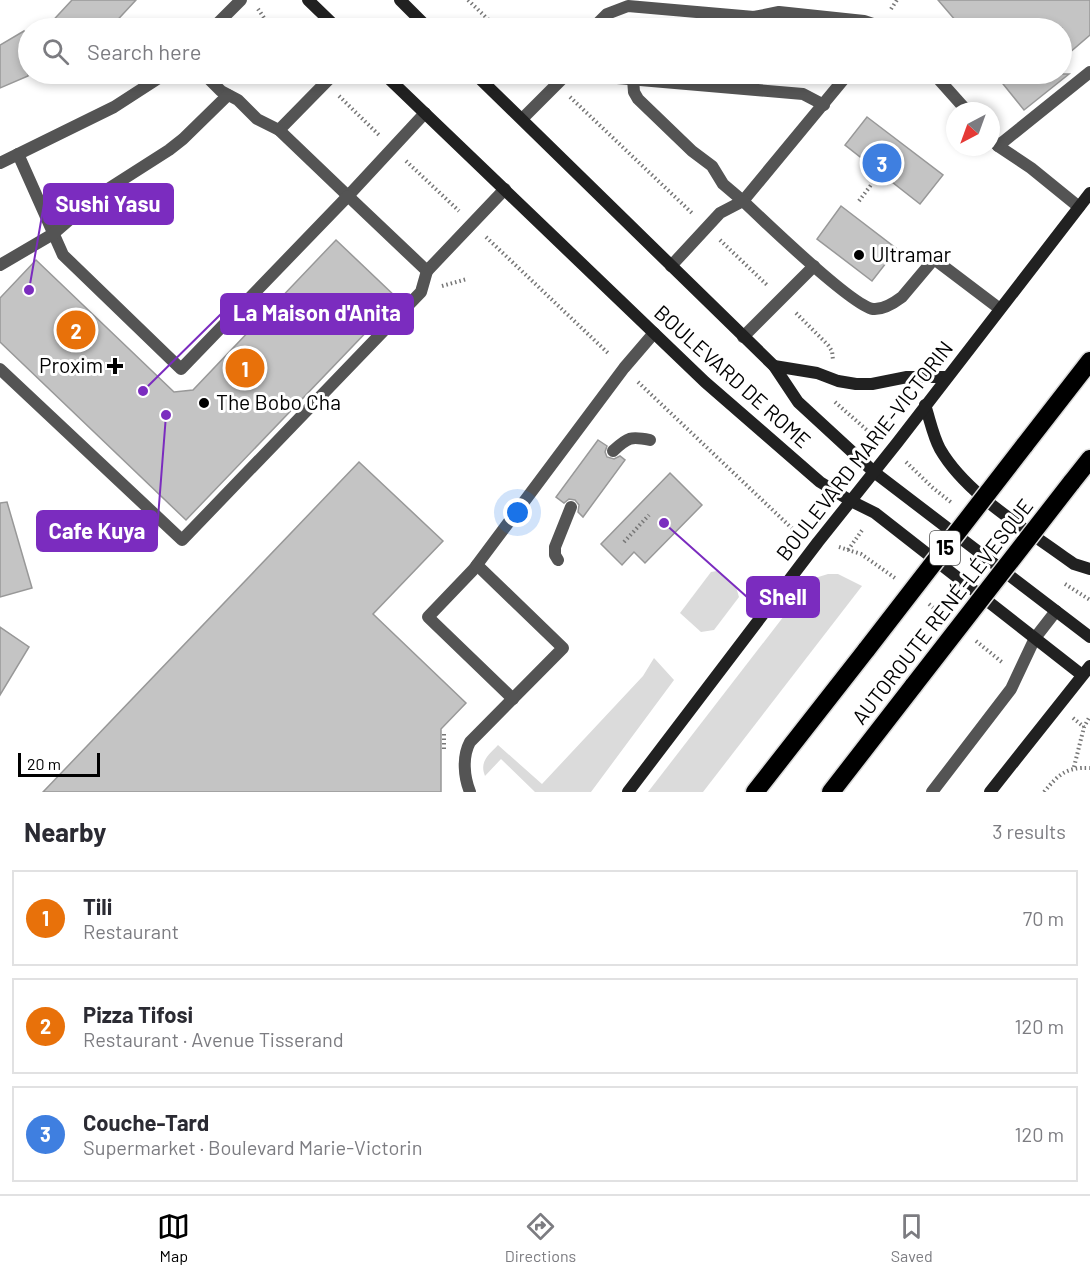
<!DOCTYPE html>
<meta charset="utf-8">
<style>
:root{--surface:#fff;--page:#f2f2f3;--text:#2b2b33;--muted:#7c7c81;--line:#e1e1e2;--accent:#000}
body{margin:0;font-family:Barlow,sans-serif;background:var(--page);color:var(--text)}
.compass{position:absolute;left:946px;top:102px;width:54px;height:54px;border-radius:50%;background:var(--surface);box-shadow:0 3px 9px #0003;rotate:221deg}
.scale{position:absolute;left:18px;bottom:15px;width:82px;box-sizing:border-box;padding-left:6px;border:3px solid #000;border-top:0;font-size:16px;line-height:21px;white-space:nowrap;color:#000;-webkit-text-stroke:4px #fff;paint-order:stroke}
.you{position:absolute;left:518px;top:513px;width:21px;height:21px;margin:-15px;border:4px solid #fff;border-radius:50%;background:#1a73e8;box-shadow:0 0 0 9px #1a73e833}
.badge{display:grid;place-items:center;width:39px;height:39px;border-radius:50%;background:var(--accent);color:#fff;font-size:20px;font-weight:700}
.pin{position:absolute;translate:-50% -50%;border:3px solid #fff;box-shadow:0 2px 6px #0006}
.list{margin:0;padding:0;list-style:none}
h2{display:flex;justify-content:space-between;align-items:center;height:78px;margin:0;padding:0 24px;font-size:26px}
h2 small{font-size:20px;font-weight:400;color:var(--muted)}
.list li{display:grid;grid-template-columns:39px 1fr auto;gap:18px;align-items:center;box-sizing:border-box;height:96px;margin:0 12px 12px;padding:0 12px;border:2px solid var(--line);border-radius:0px}
.list b{display:block;font-size:22px;white-space:nowrap}
.list p{margin:0;font-size:20px;white-space:nowrap;color:var(--muted)}
.list em{font-size:20px;font-style:normal;color:var(--muted)}
.icon{flex:none;width:33px;height:33px;fill:none;stroke:currentColor;stroke-width:2;stroke-linecap:round;stroke-linejoin:round}
.map{position:relative;flex:none;width:1090px;height:792px;overflow:hidden}
.search{position:absolute;background:var(--surface);box-shadow:0 3px 9px #0003;left:18px;right:18px;top:18px;height:66px;display:flex;align-items:center;gap:15px;box-sizing:border-box;padding:0 21px;border-radius:33px;color:var(--muted);font-size:22px}
.sheet{height:402px;background:var(--surface)}
nav{display:flex;justify-content:space-around;align-items:center;box-sizing:border-box;height:84px;border-top:2px solid var(--line);background:var(--surface);font-size:16px;color:var(--muted)}
nav a{display:grid;justify-items:center;gap:3px}
nav .on{color:var(--accent)}
.map>svg:first-child{display:block}
</style>
<div class="map">
<svg width="1090" height="792" viewBox="0 0 1090 792">
<rect width="100%" height="100%" fill="#fff"/>
<g fill="#dbdbdb">
<polygon points="717,571 736,587 739,597 714,630 701,632 680,613 711,572"/>
<polygon points="828,574 838,574 862,586 703,792 648,792 804,590 815,578"/>
<path d="M654 658 674 680 591 792H535L501 759 485 776C479 761 489 755 498 745L542 784 643 676Z"/>
</g>
<g fill="#c4c4c4" stroke="#989898" stroke-width="1.5">
<polygon points="72,0 136,0 110,28 46,28"/>
<polygon points="938,0 1090,0 1090,35 1062,59 1062,28 962,28"/>
<polygon points="24,31 28,45 28,76 0,88 0,45"/>
<polygon points="995,74 1069,74 1024,110"/>
<polygon points="867,117 943,175 920,204 845,145"/>
<polygon points="841,206 897,249 872,281 817,239"/>
<polygon points="336,240 398,299 186,520 0,342 0,298 36,260 174,392 193,390"/>
<polygon points="598,440 607,446 605,452 607,457 614,459 620,456 625,460 583,517 578,512 579,505 575,500 569,499 564,503 556,497"/>
<polygon points="359,462 443,541 373,614 466,703 441,729 441,792 43,792"/>
<polygon points="670,473 702,505 645,563 634,552 622,565 601,544"/>
<polygon points="7,502 32,588 0,597 0,503"/>
<polygon points="0,627 29,647 0,695"/>
</g>
<g fill="none" stroke-linecap="round" stroke-linejoin="round">
<defs>
<g id="motorway">
<polyline points="1024,446 1090,361"/>
<polyline points="1071,483 1090,459"/>
<polyline points="755,792 867,649"/>
<polyline points="831,792 914,685"/>
</g>
</defs>
<use href="#motorway" stroke="#dbdbdb" stroke-width="21"/>
<g stroke="#767676" stroke-width="4" stroke-dasharray="1.5 3" stroke-linecap="butt">
<polyline points="468,0 497,28"/>
<polyline points="258,9 271,28"/>
<polyline points="891,9 897,0"/>
<polyline points="339,96 379,135"/>
<polyline points="570,97 693,214"/>
<polyline points="406,161 459,211"/>
<polyline points="859,201 880,173"/>
<polyline points="486,237 609,354"/>
<polyline points="720,240 767,285"/>
<polyline points="442,286 467,279"/>
<polyline points="796,313 828,345 832,351 833,360"/>
<polyline points="638,382 800,536"/>
<polyline points="835,402 877,439"/>
<polyline points="906,462 933,488 952,503"/>
<polyline points="624,542 649,515"/>
<polyline points="839,547 861,554 895,578"/>
<polyline points="848,550 863,529"/>
<polyline points="1065,584 1090,600"/>
<polyline points="929,604 942,615"/>
<polyline points="976,641 1003,663"/>
<polyline points="1073,718 1084,727"/>
<polyline points="444,749 444,734"/>
<polyline points="1074,767 1084,727 1090,716"/>
<path d="M1044 792C1059 774 1066 767 1090 768"/>
</g>
<g stroke="#545454" stroke-width="12">
<polyline points="593,28 607,14 628,6 754,17 779,12 864,21 885,28"/>
<polyline points="204,74 221,91 238,100 257,119 279,130 334,74"/>
<polyline points="571,74 803,94 824,105"/>
<polyline points="934,74 967,111"/>
<polyline points="633,79 634,92 638,99 692,151 712,166 723,184 743,201 848,74"/>
<polyline points="522,119 567,74"/>
<polyline points="279,130 348,196 425,113"/>
<polyline points="991,138 998,146 1031,168 1079,207"/>
<polyline points="998,146 1090,72"/>
<polyline points="18,154 63,255 181,369 348,196 427,271 505,189"/>
<polyline points="0,265 53,234 97,196 169,150 183,139 228,95"/>
<path d="M671 266 720 213 743 201C763 220 852 306 873 309 883 310 894 303 902 297L934 259 1000 309"/>
<polyline points="743,337 814,266"/>
<polyline points="0,369 182,540 421,292 427,271"/>
<path d="M613 451C628 437 631 436 650 440"/>
<polyline points="558,560 555,555 555,547 571,507"/>
<polyline points="513,699 428,617 473,570 624,368 654,333"/>
<path d="M470 792C464 777 462 757 470 742L563 648 477 565"/>
</g>
<polyline stroke="#545454" stroke-width="12" points="932,792 1011,689 1035,638 1056,611"/>
<g stroke="#545454" stroke-width="12">
<polyline points="213,28 241,0"/>
<polyline points="0,163 114,107 165,74"/>
</g>
<g stroke="#212121" stroke-width="12">
<polyline points="308,0 337,28"/>
<polyline points="400,0 428,28"/>
<polyline points="384,74 705,382 820,482 851,501 875,513 1082,675"/>
<polyline points="475,74 774,366 798,402 874,472 1090,637"/>
<polyline points="774,366 817,373 838,381 856,384 872,384 907,377 946,377"/>
<path d="M925 405C930 420 933 436 940 449 966 494 1023 527 1064 557L1074 564 1090 569"/>
<polyline points="628,792 818,542 897,443 1090,193"/>
<polyline points="990,792 1090,666"/>
</g>
<use href="#motorway" stroke="#000" stroke-width="18"/>
<defs>
<g id="motorway-bridge">
<polyline points="867,649 1024,446"/>
<polyline points="914,685 1071,483"/>
</g>
</defs>
<use href="#motorway-bridge" stroke="#dbdbdb" stroke-width="21" stroke-linecap="butt"/>
<use href="#motorway-bridge" stroke="#000" stroke-width="18"/>
</g>
<g fill="#000" stroke="#fff" stroke-width="2">
<circle cx="859" cy="255" r="6"/>
<path d="M112 357h6v6h6v6h-6v6h-6v-6h-6v-6h6z"/>
<circle cx="204" cy="403" r="6"/>
</g>
<g text-anchor="middle" stroke-width="6" stroke-linejoin="round" paint-order="stroke">
<rect fill="#fff" stroke="#4c4c4c" stroke-width="1.5" x="930" y="531" width="30" height="34" rx="4.5"/>
<g font-size="20" font-weight="bold" fill="#000">
<text x="945" y="555">15</text>
</g>
<g font-size="21" fill="#000" stroke="#fff" text-anchor="start">
<text x="871" y="262">Ultramar</text>
<text x="103" y="373" text-anchor="end">Proxim</text>
<text x="216" y="410">The Bobo Cha</text>
</g>
<g font-size="21" fill="#000" stroke="#fff">
<text transform="translate(732 377) rotate(42)" y="7">BOULEVARD DE ROME</text>
<text transform="translate(865 451) rotate(-52)" y="7">BOULEVARD MARIE-VICTORIN</text>
<text transform="translate(943 612) rotate(-52)" y="7">AUTOROUTE RENÉ-LÉVESQUE</text>
</g>
</g>
<path fill="none" stroke="#7b2cbf" stroke-width="2" d="M29 290L44 204M143 391L221 314M166 415L157 531M664 523L747 597"/>
<g fill="#7b2cbf" stroke="#fff" stroke-width="2">
<circle cx="29" cy="290" r="6"/>
<circle cx="143" cy="391" r="6"/>
<circle cx="166" cy="415" r="6"/>
<circle cx="664" cy="523" r="6"/>
</g>
<g fill="#7b2cbf" stroke="#7b2cbf" stroke-width="2">
<rect x="44" y="184" width="129" height="40" rx="6"/>
<rect x="221" y="294" width="192" height="40" rx="6"/>
<rect x="37" y="511" width="120" height="40" rx="6"/>
<rect x="747" y="577" width="72" height="40" rx="6"/>
</g>
<g font-size="22" text-anchor="middle" font-weight="bold" fill="#fff">
<text x="108" y="212">Sushi Yasu</text>
<text x="317" y="321">La Maison d'Anita</text>
<text x="97" y="539">Cafe Kuya</text>
<text x="783" y="605">Shell</text>
</g>
</svg>
<svg class="compass" viewBox="-18 -18 36 36"><path d="M0-13l5 13h-10z" fill="#e53935"/><path d="M0 13l5-13h-10z" fill="#7c7c81"/></svg>
<div class="scale">20 m</div>
<div class="you"></div>
<div class="pin badge" style="left:245px;top:368px;background:#e8710a">1</div>
<div class="pin badge" style="left:76px;top:330px;background:#e8710a">2</div>
<div class="pin badge" style="left:882px;top:163px;background:#3f7fe0">3</div>
<div class="search"><svg class="icon" aria-label="search" viewBox="0 0 24 24"><circle cx="10" cy="10" r="6"/><path d="M15 15l6 6"/></svg>Search here</div>
</div>
<section class="sheet">
<h2>Nearby<small>3 results</small></h2>
<ul class="list">
<li><span class="badge" style="background:#e8710a">1</span><div><b>Tili</b><p>Restaurant</p></div><em>70 m</em></li>
<li><span class="badge" style="background:#e8710a">2</span><div><b>Pizza Tifosi</b><p>Restaurant · Avenue Tisserand</p></div><em>120 m</em></li>
<li><span class="badge" style="background:#3f7fe0">3</span><div><b>Couche-Tard</b><p>Supermarket · Boulevard Marie-Victorin</p></div><em>120 m</em></li>
</ul>
</section>
<nav>
<a class="on"><svg class="icon" aria-label="map" viewBox="0 0 24 24"><path d="M3 6l6-2 6 2 6-2v14l-6 2-6-2-6 2zM9 4v14M15 6v14"/></svg>Map</a>
<a><svg class="icon" aria-label="directions" viewBox="0 0 24 24"><path d="M12 3l9 9-9 9-9-9zM9 14v-3h6M13 9l2 2-2 2"/></svg>Directions</a>
<a><svg class="icon" aria-label="saved" viewBox="0 0 24 24"><path d="M7 4h10v16l-5-4-5 4z"/></svg>Saved</a>
</nav>
